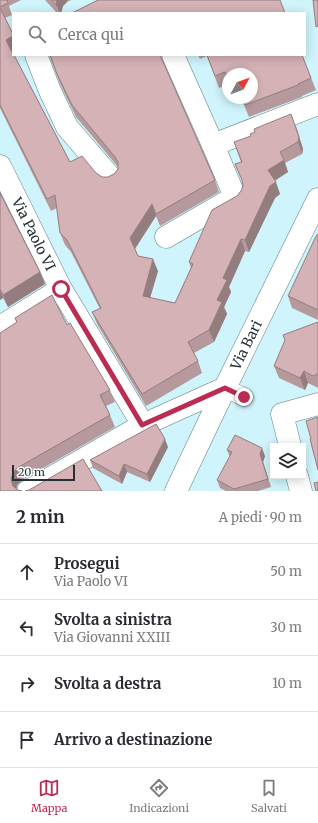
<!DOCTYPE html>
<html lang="it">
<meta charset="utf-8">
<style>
:root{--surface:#fff;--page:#f2f2f3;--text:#2b2b33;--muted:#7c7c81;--line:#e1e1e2;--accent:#bc2c52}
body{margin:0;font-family:Merriweather,serif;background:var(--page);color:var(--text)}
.controls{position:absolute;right:12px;bottom:12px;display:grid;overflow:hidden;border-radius:0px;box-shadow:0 2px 10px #0003}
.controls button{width:36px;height:36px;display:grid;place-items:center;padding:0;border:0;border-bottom:1px solid var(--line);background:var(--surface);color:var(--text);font:20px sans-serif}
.compass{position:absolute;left:222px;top:68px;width:36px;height:36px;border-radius:50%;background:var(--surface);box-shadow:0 2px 10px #0003;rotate:49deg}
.scale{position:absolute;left:12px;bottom:10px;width:63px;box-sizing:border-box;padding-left:4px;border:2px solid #243235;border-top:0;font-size:11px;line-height:14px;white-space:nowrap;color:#243235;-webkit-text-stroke:3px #fff;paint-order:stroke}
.stop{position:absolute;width:12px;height:12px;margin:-9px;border:3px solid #bc2c52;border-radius:50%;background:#fff}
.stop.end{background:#bc2c52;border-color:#fff;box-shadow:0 1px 4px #0008}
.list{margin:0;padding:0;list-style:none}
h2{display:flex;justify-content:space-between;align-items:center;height:52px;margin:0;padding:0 16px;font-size:17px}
h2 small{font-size:13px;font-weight:400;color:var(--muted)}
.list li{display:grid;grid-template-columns:26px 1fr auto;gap:12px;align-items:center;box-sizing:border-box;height:56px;padding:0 16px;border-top:1px solid var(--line)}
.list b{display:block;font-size:15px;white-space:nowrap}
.list p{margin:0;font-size:13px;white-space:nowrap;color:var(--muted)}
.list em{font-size:13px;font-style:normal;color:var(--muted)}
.icon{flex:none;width:22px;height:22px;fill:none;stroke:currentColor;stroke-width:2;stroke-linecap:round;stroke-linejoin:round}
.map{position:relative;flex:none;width:318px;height:491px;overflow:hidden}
.search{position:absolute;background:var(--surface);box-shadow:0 2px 10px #0003;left:12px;right:12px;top:12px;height:44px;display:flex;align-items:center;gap:10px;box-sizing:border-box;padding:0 14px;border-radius:0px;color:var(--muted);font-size:15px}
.sheet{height:276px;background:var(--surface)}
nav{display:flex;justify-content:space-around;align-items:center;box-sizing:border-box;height:56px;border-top:1px solid var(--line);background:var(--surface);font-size:11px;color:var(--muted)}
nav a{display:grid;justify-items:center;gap:2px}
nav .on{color:var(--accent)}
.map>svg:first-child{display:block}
</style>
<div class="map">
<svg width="318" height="491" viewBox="0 0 318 491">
<rect width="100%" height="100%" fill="#cff4fb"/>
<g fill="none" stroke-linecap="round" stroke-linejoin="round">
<defs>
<polyline id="pedestrian" points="225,388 244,397"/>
<g id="minor">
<polyline points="36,55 50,91 67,127 110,177"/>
<polyline points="173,55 213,145"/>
<path id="s1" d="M0 166 61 289 143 425"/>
<polyline points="166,237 235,197 213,145 318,104"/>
<polyline points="0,327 61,289"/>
<polyline points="290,446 282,414 318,404"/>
<polyline points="297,476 301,491"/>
<polyline points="28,491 143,425 225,388"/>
</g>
<g id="tertiary">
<path id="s2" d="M176 491 225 388 318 199"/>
</g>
</defs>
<use href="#pedestrian" stroke="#5c7d84" stroke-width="19"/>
<use href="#minor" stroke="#5c7d84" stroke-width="23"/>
<use href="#tertiary" stroke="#5c7d84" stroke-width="23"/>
<use href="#pedestrian" stroke="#fff" stroke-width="18"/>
<use href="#minor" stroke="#fff" stroke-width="22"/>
<use href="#tertiary" stroke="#fff" stroke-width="22"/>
</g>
<g fill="#b6999d">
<polygon points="0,0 21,0 9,6 12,15 5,18 13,34 13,50 12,51 70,162 96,173 102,177 108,177 114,174 118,169 118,167 76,117 61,86 49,55 161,58 215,180 219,192 160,226 156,216 135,249 138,256 158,271 150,298 175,303 191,268 189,262 237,196 241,191 243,186 243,183 235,164 241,162 234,142 296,126 303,149 302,154 285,163 288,172 275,181 280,194 275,198 249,252 245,251 229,287 231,292 224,307 227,314 214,342 194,353 198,361 202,373 146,406 97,324 92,312 100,309 71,252 65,245 60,233 57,208 51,211 0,108"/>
<polygon points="45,0 71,0 67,2 63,6 61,13 57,13"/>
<polygon points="198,55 302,55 316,90 302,96 302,97 249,117 241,98 252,98 252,74 228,74 228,85 219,88 207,56 200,59"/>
<polygon points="0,193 40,272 45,284 8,307 3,298 0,300"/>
<polygon points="318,234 318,320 292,308 288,296"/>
<polygon points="15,318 67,325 110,390 115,402 106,406 110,415 115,427 22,480 17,485 16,489 18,490 0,491 17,323"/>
<polygon points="318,322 318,388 308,383 305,390 279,378 274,366"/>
<polygon points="168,447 150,482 127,472 122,484 93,468 90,460"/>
<polygon points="227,450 265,456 263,462 271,487 258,491 226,491 220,488 217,480 230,457"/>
</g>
<g fill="#947d7f">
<polygon points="56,0 67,0 67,2 63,6 61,13 60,13 57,6"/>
<polygon points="13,36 13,50 10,52 6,40"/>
<polygon points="291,114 303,149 302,154 298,142"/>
<polygon points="284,160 288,172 272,182 268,170"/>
<polygon points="276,182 280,194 275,198 249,252 245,240 270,186"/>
<polygon points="152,204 156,216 134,250 130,238"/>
<polygon points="241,239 245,251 229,287 231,292 224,307 227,314 214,342 209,330 223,278"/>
<polygon points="153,259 158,271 147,308 143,296"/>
<polygon points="40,272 45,284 8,307 3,295"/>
<polygon points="0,290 3,298 0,300"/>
<polygon points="304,371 308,383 305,390 300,378"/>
<polygon points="165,439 168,447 150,482 147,474"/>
<polygon points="262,448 265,456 263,462 271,487 260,454"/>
<polygon points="124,464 127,472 122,484 119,476"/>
<polygon points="17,468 22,480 17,485 16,491 15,491 11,479 13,473"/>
</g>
<g fill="#d4b2b6" stroke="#947d7f">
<polygon points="0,0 7,0 8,3 0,7"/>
<polygon points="52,0 56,0 57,6"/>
<polygon points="98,0 280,0 285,13 70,13 74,12"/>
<polygon points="313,0 318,0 318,26 316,27"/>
<polygon points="0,8 13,34 13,36 6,40 13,54 13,55 14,55 70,162 82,156 96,173 102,177 108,177 114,174 118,169 118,162 115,157 72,105 57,74 50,55 160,55 215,180 156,214 152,204 130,238 138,256 153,259 143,296 175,303 193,264 189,262 212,210 237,196 241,191 243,186 242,180 235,164 242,162 234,142 251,136 250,134 255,132 254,129 291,114 299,137 298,142 280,152 284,160 268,170 276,182 270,186 245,240 241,239 223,278 227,280 217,300 222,302 209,330 188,342 198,361 142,394 92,312 101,308 67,240 60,233 55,195 47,199 0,105"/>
<polygon points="207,55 302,55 311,78 298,84 298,85 245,105 242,98 252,98 252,74 228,74 228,78 225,72 215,76"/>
<polygon points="0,193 40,272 3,295 0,289"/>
<polygon points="318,234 318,310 288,296 316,236"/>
<polygon points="52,295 67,325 70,323 110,390 100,395 110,415 17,468 13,473 11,479 13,486 18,490 22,491 0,491 0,333 17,322 15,318"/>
<polygon points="318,322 318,374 313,376 304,371 300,378 274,366 285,340 283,335"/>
<polygon points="318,417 318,470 310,439 311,439 306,421"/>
<polygon points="156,424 165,439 147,474 124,464 119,476 90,460"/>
<polygon points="235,435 262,448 260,454 268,479 234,489 217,480 232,452 227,450"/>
<polygon points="83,459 102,491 25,491 29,490"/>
<polygon points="318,482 318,491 316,491 314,483"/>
</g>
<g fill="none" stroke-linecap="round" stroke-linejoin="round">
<polyline stroke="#bc2c52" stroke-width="5" points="61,289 142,425 225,388 244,397"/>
</g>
<g text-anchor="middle" stroke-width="4" stroke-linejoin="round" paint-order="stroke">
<g font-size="14" fill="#243235" stroke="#fff">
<text dy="5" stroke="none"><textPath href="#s1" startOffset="76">Via Paolo VI</textPath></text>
<text dy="5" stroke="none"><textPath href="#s2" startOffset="162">Via Bari</textPath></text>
</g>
</g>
</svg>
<div class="controls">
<button><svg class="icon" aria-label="layers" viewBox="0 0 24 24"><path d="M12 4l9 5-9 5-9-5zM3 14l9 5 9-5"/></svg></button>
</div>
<svg class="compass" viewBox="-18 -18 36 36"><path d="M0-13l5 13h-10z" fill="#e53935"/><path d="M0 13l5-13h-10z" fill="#7c7c81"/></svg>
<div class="scale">20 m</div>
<div class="stop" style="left:61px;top:289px"></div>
<div class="stop end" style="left:244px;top:397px"></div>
<div class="search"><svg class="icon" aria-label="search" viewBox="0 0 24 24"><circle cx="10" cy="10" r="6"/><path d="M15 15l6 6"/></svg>Cerca qui</div>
</div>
<section class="sheet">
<h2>2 min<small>A piedi · 90 m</small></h2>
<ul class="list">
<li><svg class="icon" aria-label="ahead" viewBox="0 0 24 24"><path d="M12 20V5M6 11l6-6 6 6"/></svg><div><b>Prosegui</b><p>Via Paolo VI</p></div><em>50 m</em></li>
<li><svg class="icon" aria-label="left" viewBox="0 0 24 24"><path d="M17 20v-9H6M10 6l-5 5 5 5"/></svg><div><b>Svolta a sinistra</b><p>Via Giovanni XXIII</p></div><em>30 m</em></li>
<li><svg class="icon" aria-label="right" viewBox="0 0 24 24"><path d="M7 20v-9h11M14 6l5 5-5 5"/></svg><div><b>Svolta a destra</b></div><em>10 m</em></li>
<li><svg class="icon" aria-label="arrive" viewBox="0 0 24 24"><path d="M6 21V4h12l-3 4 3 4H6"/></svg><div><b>Arrivo a destinazione</b></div></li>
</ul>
</section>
<nav>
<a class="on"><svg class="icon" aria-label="map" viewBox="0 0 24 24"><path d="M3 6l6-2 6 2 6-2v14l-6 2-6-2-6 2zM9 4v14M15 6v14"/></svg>Mappa</a>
<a><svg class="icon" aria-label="directions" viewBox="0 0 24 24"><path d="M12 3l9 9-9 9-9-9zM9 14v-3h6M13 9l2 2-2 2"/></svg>Indicazioni</a>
<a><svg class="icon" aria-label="saved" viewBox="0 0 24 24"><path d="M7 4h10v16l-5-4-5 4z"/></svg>Salvati</a>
</nav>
